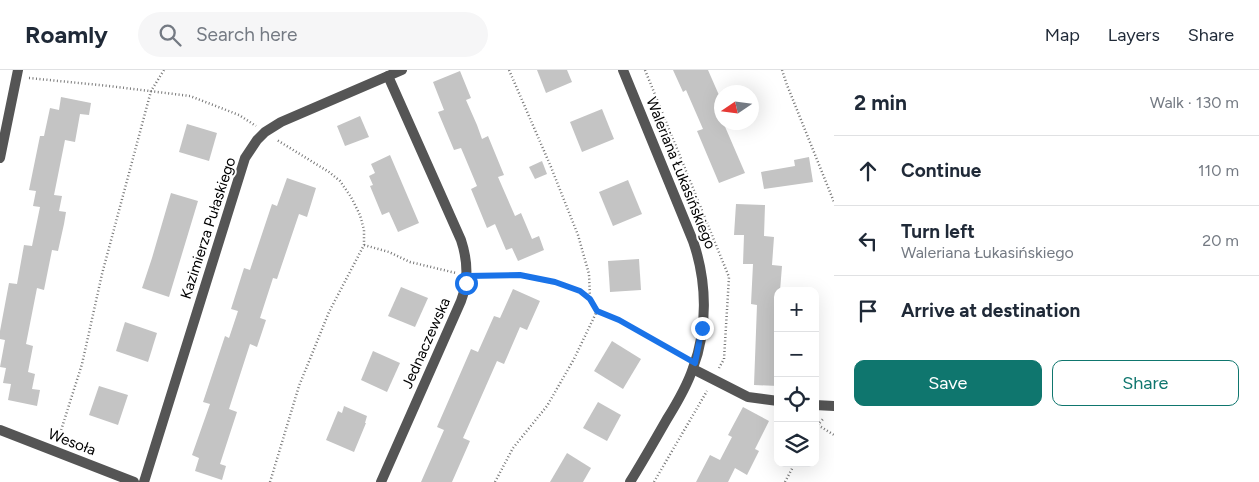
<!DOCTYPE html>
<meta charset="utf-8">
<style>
:root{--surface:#fff;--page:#f6f6f7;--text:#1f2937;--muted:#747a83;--line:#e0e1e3;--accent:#0f766e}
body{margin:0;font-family:Figtree,sans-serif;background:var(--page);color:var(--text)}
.controls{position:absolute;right:15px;bottom:15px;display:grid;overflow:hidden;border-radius:10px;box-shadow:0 5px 20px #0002}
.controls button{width:45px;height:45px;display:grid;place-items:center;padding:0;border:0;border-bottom:1px solid var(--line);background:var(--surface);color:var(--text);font:25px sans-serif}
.compass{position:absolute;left:714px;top:15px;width:45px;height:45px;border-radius:50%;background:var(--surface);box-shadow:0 5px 20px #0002;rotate:257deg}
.stop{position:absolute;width:15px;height:15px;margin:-11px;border:4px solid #1a73e8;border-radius:50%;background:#fff}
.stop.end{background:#1a73e8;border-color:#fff;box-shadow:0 1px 5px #0008}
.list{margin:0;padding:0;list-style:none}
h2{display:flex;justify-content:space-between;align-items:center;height:65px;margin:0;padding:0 20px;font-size:21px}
h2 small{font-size:16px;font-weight:400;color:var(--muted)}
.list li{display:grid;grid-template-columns:32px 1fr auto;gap:15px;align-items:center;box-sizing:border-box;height:70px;padding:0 20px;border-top:1px solid var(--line)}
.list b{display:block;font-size:19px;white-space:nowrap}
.list p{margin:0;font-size:16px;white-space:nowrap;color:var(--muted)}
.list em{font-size:16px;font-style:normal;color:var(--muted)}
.actions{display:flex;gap:10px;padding:15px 20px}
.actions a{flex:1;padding:11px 0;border:1px solid var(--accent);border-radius:10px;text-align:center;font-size:18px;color:var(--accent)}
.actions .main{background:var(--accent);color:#fff}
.icon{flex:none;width:28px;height:28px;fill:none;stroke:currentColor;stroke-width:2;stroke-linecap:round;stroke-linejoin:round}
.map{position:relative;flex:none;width:834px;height:412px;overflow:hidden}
header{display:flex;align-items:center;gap:30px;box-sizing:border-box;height:70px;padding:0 25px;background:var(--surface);border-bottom:1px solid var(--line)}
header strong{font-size:24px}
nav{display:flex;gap:28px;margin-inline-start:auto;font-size:18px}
.search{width:350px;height:45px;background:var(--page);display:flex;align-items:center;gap:12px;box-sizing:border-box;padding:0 18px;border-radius:28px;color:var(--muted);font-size:19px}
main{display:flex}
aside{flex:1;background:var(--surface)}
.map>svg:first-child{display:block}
</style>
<header>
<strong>Roamly</strong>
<div class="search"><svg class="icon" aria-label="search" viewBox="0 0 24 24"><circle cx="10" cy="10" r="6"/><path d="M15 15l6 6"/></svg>Search here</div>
<nav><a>Map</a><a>Layers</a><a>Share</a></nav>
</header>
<main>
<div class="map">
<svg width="834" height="412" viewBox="0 0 834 412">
<rect width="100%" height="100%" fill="#fff"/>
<g fill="#c4c4c4">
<polygon points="537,0 567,0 572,12 546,23"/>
<polygon points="673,0 708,0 722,32 722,52 723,52 745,103 719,113 697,61 703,59 686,20 683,22"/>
<polygon points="460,1 471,28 466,30 477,55 482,69 488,66 504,105 498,107 515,146 521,143 532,169 539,166 544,180 518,191 512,178 506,180 495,154 487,158 471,119 477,116 464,85 461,78 454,80 438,42 444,40 433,12"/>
<polygon points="61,27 91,33 89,45 80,44 75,72 65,70 54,125 62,126 59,141 66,142 64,154 58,181 52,180 44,220 37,218 26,274 33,276 28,302 35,304 32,319 40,320 37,336 8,330 11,314 3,313 6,298 0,297 5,270 0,269 0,261 9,213 17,214 24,175 32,176 40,137 33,136 36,121 29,120 40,66 44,66 50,38 59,40"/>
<polygon points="602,39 614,69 582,82 570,52"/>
<polygon points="360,46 369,67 345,76 337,56"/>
<polygon points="187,54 217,63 209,91 179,82"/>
<polygon points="390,85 419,153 398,162 389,142 382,145 370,116 373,115 369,106 375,103 371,94"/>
<polygon points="809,87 813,112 764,119 761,102 795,96 794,90"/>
<polygon points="542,91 547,104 535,109 529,97"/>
<polygon points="287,108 316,118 307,147 299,144 277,209 273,208 260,248 266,250 257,277 250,274 229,339 237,342 220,394 226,396 222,410 195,401 199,388 192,385 210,334 203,332 225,266 229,268 238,241 231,239 244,198 250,200 272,134 277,136"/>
<polygon points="628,110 642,144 613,156 599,122"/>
<polygon points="171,123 198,131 169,227 142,218 152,188"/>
<polygon points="736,134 765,135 764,166 774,167 772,195 782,196 780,221 778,221 778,316 754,315 757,235 751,234 753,194 743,194 744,165 734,165"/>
<polygon points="639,189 641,220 610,222 608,191"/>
<polygon points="401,217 428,228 415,257 388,246"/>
<polygon points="513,219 540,231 527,260 520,257 504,294 497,291 463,368 470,371 452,412 421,412 444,360 437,357 471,279 478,282 494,246 500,248"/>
<polygon points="125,252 157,263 148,292 116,281"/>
<polygon points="612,271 641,289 623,319 594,301"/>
<polygon points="373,281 400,293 387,322 361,310"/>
<polygon points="99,316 128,325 118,355 89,345"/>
<polygon points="598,332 621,345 607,371 583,358"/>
<polygon points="344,336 367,346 365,353 366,353 354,382 326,370 338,341 342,343"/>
<polygon points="743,337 769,351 755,379 759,381 747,405 735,398 728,412 696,412 710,385 720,390 732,367 728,365"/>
<polygon points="567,383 591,398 583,412 550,412"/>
</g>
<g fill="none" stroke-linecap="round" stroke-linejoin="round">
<g stroke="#777" stroke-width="2.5" stroke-dasharray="1 2.5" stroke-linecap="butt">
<polyline points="509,0 551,97 578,165 589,204 590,228"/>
<polyline points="645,0 729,207 724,289 719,298"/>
<polyline points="782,0 787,15 834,132"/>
<polyline points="29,8 109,16 190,26 239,45 256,56"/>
<polyline points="364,175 389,182 410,192 456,203"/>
<polyline points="478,206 520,205 555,212 580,221 590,229 597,241 619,250 684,287"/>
<polyline points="818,355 834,365"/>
<polyline points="815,358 824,348"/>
<polyline points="58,370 82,294 102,204 151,21 164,0"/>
<polyline points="270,412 299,316 329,242 364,175 364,160 360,145 351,127 340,111 329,102 277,70"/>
<polyline points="495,412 513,378 547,336 574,289 597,241"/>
<polyline points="654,412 707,321"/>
<polyline points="785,412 795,393"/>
</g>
<g stroke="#555" stroke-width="10">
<path d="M623 0 693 171C707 211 708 258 693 298 687 316 677 333 667 349 655 370 643 391 630 412"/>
<polyline points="0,88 18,0"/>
<polyline points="693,299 748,327 778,331"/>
<polyline points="815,335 834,336"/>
<polyline points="0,360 134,412"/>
<polyline points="144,412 245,88 257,70 265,62 281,52 402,0"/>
<path d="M381 412 461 231C469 210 468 191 461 170L388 6"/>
</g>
</g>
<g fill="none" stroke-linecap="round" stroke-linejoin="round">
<polyline stroke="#1a73e8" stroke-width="6" points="466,213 467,206 520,205 555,212 580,221 590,229 597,241 619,250 695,293 702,258"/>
</g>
<g text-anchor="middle" stroke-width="4" stroke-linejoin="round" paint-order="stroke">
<g font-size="15" fill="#000" stroke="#fff">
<text transform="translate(681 103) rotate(68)" y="5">Waleriana Łukasińskiego</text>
<text transform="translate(208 158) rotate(-72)" y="5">Kazimierza Pułaskiego</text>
<text transform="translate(426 273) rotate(-66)" y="5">Jednaczewska</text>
<text transform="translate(72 372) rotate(21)" y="5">Wesoła</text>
</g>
</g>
</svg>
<div class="controls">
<button>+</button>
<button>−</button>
<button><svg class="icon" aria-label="locate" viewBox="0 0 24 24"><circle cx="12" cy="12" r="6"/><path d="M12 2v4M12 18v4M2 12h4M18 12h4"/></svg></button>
<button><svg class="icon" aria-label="layers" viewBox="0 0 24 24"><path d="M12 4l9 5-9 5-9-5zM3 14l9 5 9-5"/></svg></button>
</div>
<svg class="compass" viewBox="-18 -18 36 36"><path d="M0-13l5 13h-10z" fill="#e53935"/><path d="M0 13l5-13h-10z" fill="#747a83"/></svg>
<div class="stop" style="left:466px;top:213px"></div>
<div class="stop end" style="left:702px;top:258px"></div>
</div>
<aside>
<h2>2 min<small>Walk · 130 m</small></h2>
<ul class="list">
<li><svg class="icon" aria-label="ahead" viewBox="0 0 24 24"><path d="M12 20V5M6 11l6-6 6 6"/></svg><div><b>Continue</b></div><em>110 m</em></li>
<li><svg class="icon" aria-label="left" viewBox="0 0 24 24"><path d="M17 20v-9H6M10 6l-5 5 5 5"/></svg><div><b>Turn left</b><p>Waleriana Łukasińskiego</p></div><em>20 m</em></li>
<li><svg class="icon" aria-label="arrive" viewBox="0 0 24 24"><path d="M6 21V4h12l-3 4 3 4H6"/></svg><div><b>Arrive at destination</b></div></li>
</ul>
<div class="actions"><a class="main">Save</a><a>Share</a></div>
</aside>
</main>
